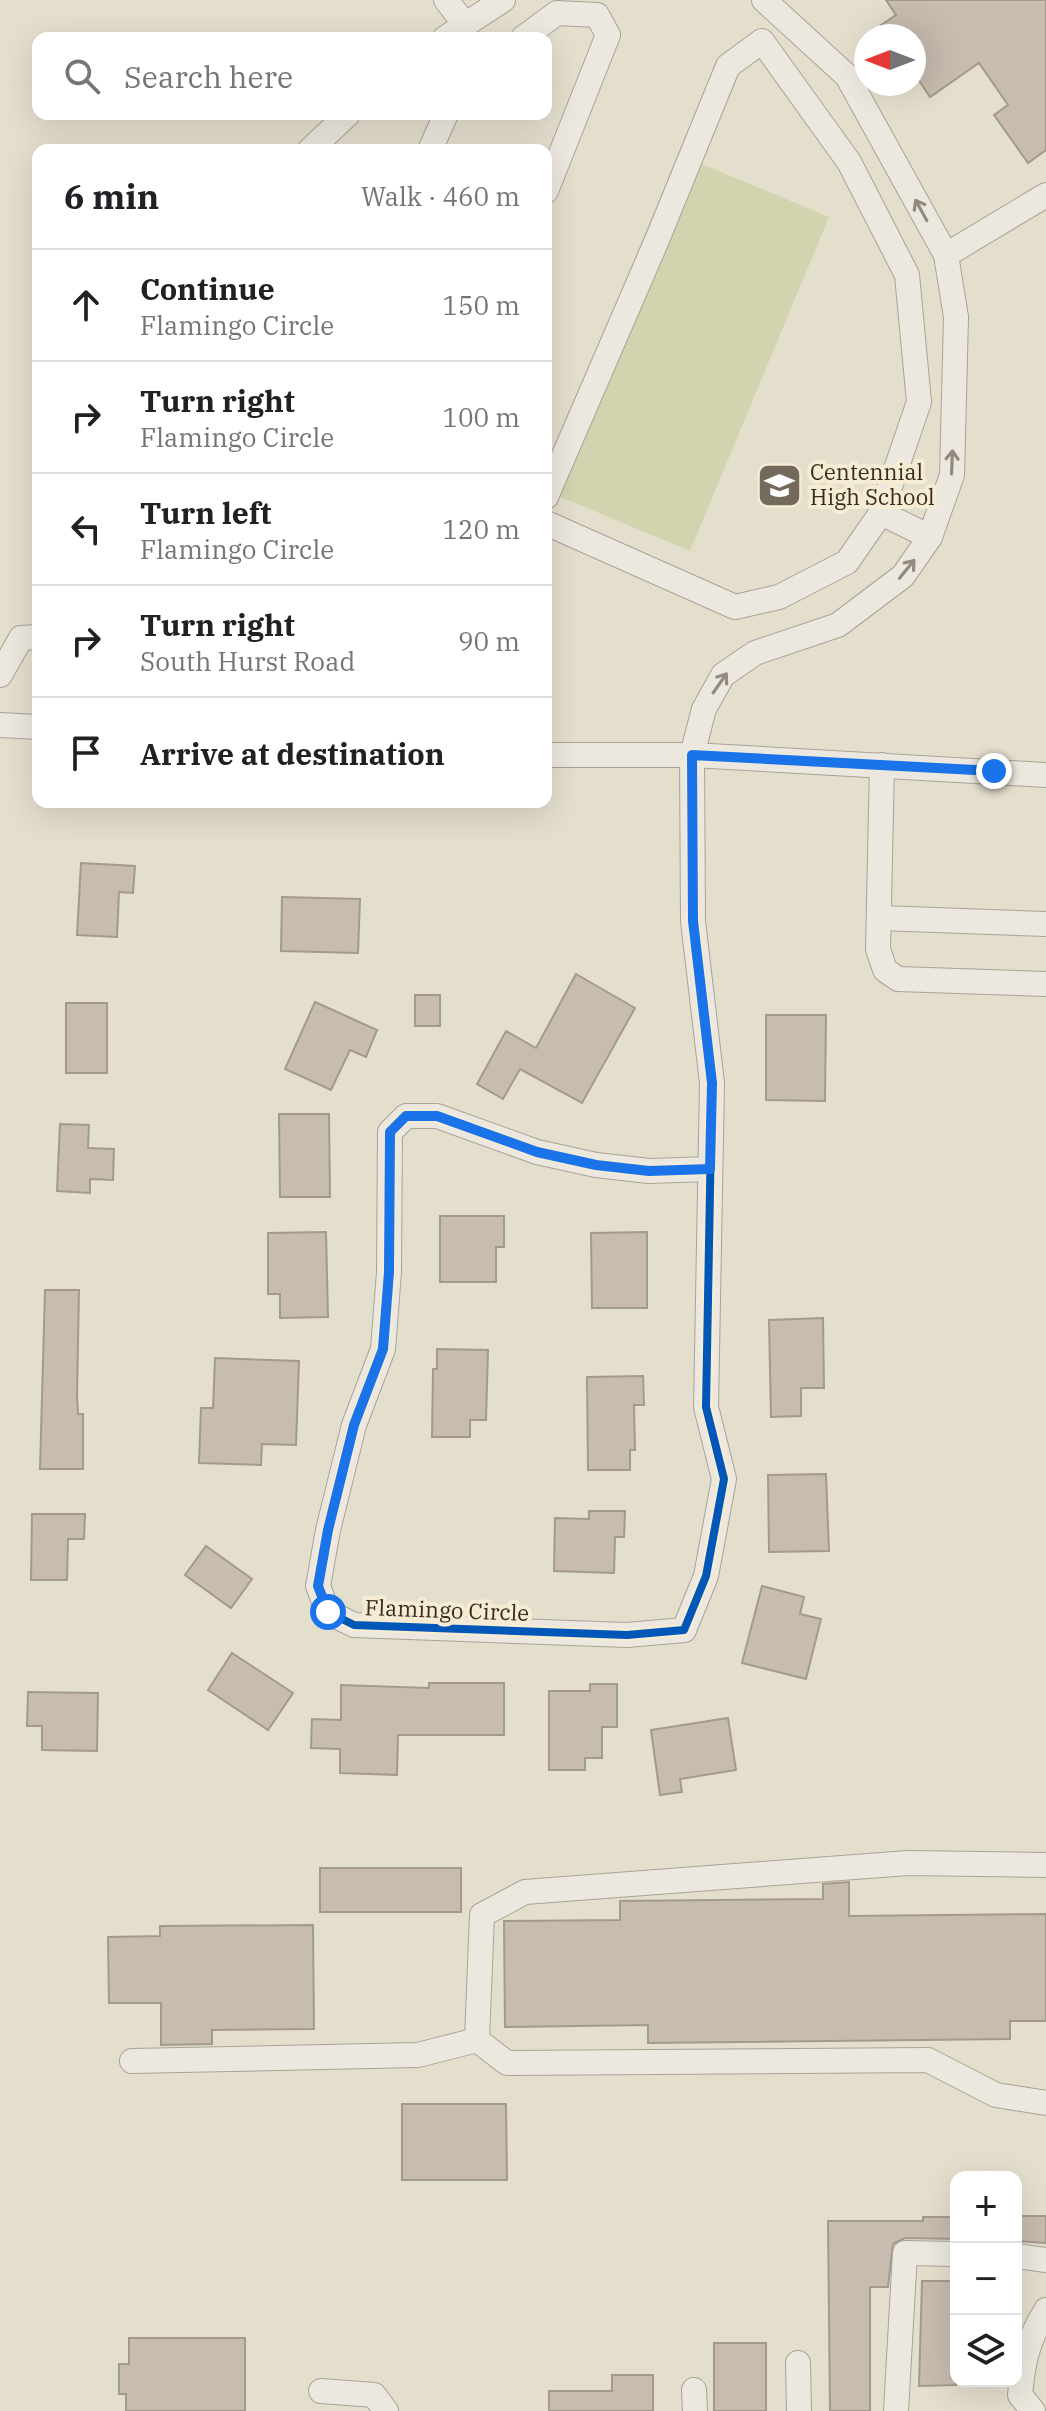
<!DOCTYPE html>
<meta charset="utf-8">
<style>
:root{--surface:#fff;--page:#f2f2f2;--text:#202124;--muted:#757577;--line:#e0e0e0}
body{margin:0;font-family:"IBM Plex Serif",serif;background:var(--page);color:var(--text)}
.controls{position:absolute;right:24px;bottom:24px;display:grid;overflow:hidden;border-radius:16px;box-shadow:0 8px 32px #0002}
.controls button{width:72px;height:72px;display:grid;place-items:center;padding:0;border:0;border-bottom:2px solid var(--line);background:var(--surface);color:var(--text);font:40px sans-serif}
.compass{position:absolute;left:854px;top:24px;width:72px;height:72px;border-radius:50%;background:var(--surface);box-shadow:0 8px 32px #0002;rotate:270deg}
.stop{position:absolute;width:24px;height:24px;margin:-18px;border:6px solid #1a73e8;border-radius:50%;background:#fff}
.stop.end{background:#1a73e8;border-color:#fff;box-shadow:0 2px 8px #0008}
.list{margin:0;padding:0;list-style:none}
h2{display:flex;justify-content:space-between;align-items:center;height:104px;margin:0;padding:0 32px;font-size:34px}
h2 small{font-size:26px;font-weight:400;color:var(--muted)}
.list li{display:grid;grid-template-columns:52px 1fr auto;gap:24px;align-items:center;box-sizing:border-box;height:112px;padding:0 32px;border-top:2px solid var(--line)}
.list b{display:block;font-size:30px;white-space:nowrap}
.list p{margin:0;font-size:26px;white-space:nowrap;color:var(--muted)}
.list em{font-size:26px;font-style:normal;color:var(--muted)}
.icon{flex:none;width:44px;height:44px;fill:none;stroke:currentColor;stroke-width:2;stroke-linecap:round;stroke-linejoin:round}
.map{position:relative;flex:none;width:1046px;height:2411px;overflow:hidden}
.search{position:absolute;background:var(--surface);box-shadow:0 8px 32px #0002;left:32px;top:32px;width:520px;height:88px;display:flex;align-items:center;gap:20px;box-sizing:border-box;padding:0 28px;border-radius:16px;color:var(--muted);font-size:30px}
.panel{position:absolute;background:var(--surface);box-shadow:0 8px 32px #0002;left:32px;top:144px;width:520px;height:664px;border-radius:16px}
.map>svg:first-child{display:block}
</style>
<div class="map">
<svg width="1046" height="2411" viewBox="0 0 1046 2411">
<rect width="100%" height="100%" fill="#e4decd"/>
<polygon fill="#d2d4b0" points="678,154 829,217 690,551 546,491 546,471"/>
<g fill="#c7bcae" stroke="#a49a8c" stroke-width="2">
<polygon points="886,0 1046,0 1046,150 1028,163 994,115 1008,105 979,63 930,97 914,73 914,36 889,36 881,25 896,15"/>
<polygon points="81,863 135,866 133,893 119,892 117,937 77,935"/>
<polygon points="282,897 360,899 358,953 281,951"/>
<polygon points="576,974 635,1008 582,1103 520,1069 503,1099 477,1084 506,1031 536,1048"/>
<rect x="415" y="995" width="25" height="31"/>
<polygon points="315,1002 377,1030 366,1057 350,1050 331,1090 285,1069"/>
<rect x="66" y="1003" width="41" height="70"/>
<polygon points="766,1015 826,1015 825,1101 766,1100"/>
<polygon points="279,1114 329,1114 330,1197 280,1197"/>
<polygon points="60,1124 89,1125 88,1148 114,1149 113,1180 90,1179 90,1193 57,1191"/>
<polygon points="440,1216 504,1216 504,1247 496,1247 496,1282 440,1282"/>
<polygon points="326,1232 328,1317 280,1318 280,1294 268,1294 268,1233"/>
<polygon points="647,1232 647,1308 592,1308 591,1233"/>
<polygon points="45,1290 79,1290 77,1397 78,1414 83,1414 83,1469 40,1469"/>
<polygon points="823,1318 824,1388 801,1388 801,1416 771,1417 769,1320"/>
<polygon points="437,1349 488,1350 486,1420 470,1420 470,1437 432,1437 433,1369 437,1369"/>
<polygon points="215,1358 299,1361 296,1445 262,1444 261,1465 199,1463 201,1408 213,1408"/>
<polygon points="643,1376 644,1405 634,1405 635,1450 630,1450 630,1470 588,1470 587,1377"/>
<polygon points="826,1474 829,1551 769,1552 768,1475"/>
<polygon points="589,1511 625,1511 624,1537 615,1537 614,1573 554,1571 555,1518 589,1519"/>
<polygon points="32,1514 85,1514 84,1539 68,1539 67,1580 31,1580"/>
<polygon points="206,1546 252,1579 231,1608 185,1575"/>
<polygon points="762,1586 804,1597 800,1614 821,1619 806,1679 742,1663"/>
<polygon points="232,1653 293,1693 268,1730 208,1690"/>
<polygon points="429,1683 504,1683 504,1735 398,1735 397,1775 340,1773 340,1749 311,1748 312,1719 341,1720 341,1685 429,1688"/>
<polygon points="590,1684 617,1684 617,1727 602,1727 602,1758 585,1758 585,1770 549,1770 549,1691 590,1691"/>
<polygon points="28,1692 98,1693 97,1751 42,1750 42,1726 27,1726"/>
<polygon points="728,1718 736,1770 680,1779 682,1792 660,1795 651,1730"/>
<rect x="320" y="1868" width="141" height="44"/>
<polygon points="849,1882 849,1916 1046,1914 1046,2021 1010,2021 1010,2039 648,2043 648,2025 505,2027 504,1921 620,1920 620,1901 823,1899 823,1884"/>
<polygon points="313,1925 314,2029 212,2030 212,2044 161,2045 161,2003 109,2003 108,1937 160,1936 160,1926"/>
<polygon points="402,2104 506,2104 507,2180 402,2180"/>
<polygon points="1016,2216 1046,2216 1046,2243 1016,2241"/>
<polygon points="923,2217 956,2217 956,2239 905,2238 893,2244 888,2287 870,2287 870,2411 830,2411 828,2221 923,2221"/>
<polygon points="922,2281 956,2281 956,2385 919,2386"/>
<polygon points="129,2338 245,2338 245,2411 126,2411 126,2394 119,2394 119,2364 129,2364"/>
<rect x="714" y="2343" width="52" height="68"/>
<polygon points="612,2375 653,2375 653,2411 549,2411 549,2391 612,2391"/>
</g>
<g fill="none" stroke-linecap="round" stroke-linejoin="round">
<defs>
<g id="minor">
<polyline points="446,0 464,23"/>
<polyline points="445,38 503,0"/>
<polyline points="523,38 557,13 597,15 608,35 546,191"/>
<polyline points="310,150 348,114"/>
<polyline points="430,150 446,114"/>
<polyline points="946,255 1046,195"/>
<polyline points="546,497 657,240 728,66 762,41 849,162 907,275 919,402 881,513"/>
<polyline points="546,523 735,607 779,597 847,562 881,513 930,537"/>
<polyline points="0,675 21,638 38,637"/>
<polyline points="0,725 38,727"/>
<polyline points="546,755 692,755 1046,775"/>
<polyline points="882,765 878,949 885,970 898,979 1046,984"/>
<polyline points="880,918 1046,924"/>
<polyline points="710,1169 649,1171 596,1165 537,1152 437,1116 406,1116 390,1132 389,1272 383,1349 354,1425 328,1530 318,1586 328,1612 354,1625 627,1635 684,1630 706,1576 724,1479 706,1407 712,1083 693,921 692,755 704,709 723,675 755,653 838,625 903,576 930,537 952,475 956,317 946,255 847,76 764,0"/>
<polyline points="1046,1865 908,1863 525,1892 482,1915 477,2040 507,2063 928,2060 996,2095 1046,2103"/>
<polyline points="132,2061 418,2055 477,2040"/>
<polyline points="1016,2256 1046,2260"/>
<polyline points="798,2363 799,2411"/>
<polyline points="694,2390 695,2411"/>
<polyline points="321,2391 374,2395 386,2411"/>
<polyline points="896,2411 905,2253 956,2254"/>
<path d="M1033 2411 1020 2395C1023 2362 1028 2339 1046 2310"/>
</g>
</defs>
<use href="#minor" stroke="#a9a396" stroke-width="26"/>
<use href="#minor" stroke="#ece8df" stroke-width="24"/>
<defs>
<polyline id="cycleway" points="692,755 693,921 712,1083 706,1407 724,1479 706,1576 684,1630 627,1635 354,1625 328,1612 318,1586 328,1530 354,1425 383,1349 389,1272 390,1132 406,1116 437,1116 537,1152 596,1165 649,1171 710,1169"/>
</defs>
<use href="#cycleway" stroke="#f5ecd3" stroke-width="13"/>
<use href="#cycleway" stroke="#0057b8" stroke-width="8"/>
</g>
<defs><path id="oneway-shaft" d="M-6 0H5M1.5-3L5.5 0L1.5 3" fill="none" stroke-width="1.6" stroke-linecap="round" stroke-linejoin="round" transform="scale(2)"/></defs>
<g stroke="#928a7e">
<use href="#oneway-shaft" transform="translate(921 210) rotate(-119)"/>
<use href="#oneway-shaft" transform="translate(952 462) rotate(-88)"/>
<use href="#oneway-shaft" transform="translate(907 569) rotate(-51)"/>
<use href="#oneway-shaft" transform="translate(720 683) rotate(-55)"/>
</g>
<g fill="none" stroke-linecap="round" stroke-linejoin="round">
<polyline stroke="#1a73e8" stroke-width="10" points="328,1612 318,1586 328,1530 354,1425 383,1349 389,1272 390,1132 406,1116 437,1116 537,1152 596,1165 649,1171 710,1169 712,1083 693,921 692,755 994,771"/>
</g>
<defs>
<symbol id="school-square" viewBox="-11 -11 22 22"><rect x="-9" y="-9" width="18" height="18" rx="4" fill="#746a5b" stroke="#f5ecd3"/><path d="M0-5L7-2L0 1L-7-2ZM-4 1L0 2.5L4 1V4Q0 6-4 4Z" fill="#fff"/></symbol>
</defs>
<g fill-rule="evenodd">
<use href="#school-square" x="754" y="460" width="51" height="51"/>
</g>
<g text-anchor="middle" stroke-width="8" stroke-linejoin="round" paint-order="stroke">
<g font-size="22" fill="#372c1e" stroke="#f5ecd3" text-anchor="start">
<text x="810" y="480">Centennial<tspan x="810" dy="25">High School</tspan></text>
</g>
<g font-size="22" fill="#372c1e" stroke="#f5ecd3">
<text transform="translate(447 1610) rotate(2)" y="8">Flamingo Circle</text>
</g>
</g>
</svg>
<div class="controls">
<button>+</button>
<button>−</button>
<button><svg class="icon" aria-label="layers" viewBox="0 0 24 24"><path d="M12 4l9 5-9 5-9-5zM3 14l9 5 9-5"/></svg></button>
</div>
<svg class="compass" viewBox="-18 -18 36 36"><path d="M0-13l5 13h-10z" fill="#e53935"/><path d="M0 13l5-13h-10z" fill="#757577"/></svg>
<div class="stop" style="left:328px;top:1612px"></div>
<div class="stop end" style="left:994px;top:771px"></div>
<div class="search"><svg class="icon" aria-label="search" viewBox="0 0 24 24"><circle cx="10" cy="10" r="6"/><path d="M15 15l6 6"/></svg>Search here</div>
<section class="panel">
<h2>6 min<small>Walk · 460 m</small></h2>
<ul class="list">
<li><svg class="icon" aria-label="ahead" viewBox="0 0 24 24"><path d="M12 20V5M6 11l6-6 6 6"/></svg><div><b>Continue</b><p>Flamingo Circle</p></div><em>150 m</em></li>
<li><svg class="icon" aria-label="right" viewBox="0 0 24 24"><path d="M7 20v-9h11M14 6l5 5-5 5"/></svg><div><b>Turn right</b><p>Flamingo Circle</p></div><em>100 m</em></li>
<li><svg class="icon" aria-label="left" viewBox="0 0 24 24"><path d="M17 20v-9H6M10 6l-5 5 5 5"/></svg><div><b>Turn left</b><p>Flamingo Circle</p></div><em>120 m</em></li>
<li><svg class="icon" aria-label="right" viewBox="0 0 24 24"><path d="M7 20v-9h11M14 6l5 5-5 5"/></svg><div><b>Turn right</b><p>South Hurst Road</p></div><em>90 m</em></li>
<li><svg class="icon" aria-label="arrive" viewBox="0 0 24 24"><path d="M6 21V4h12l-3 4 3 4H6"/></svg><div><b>Arrive at destination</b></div></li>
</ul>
</section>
</div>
